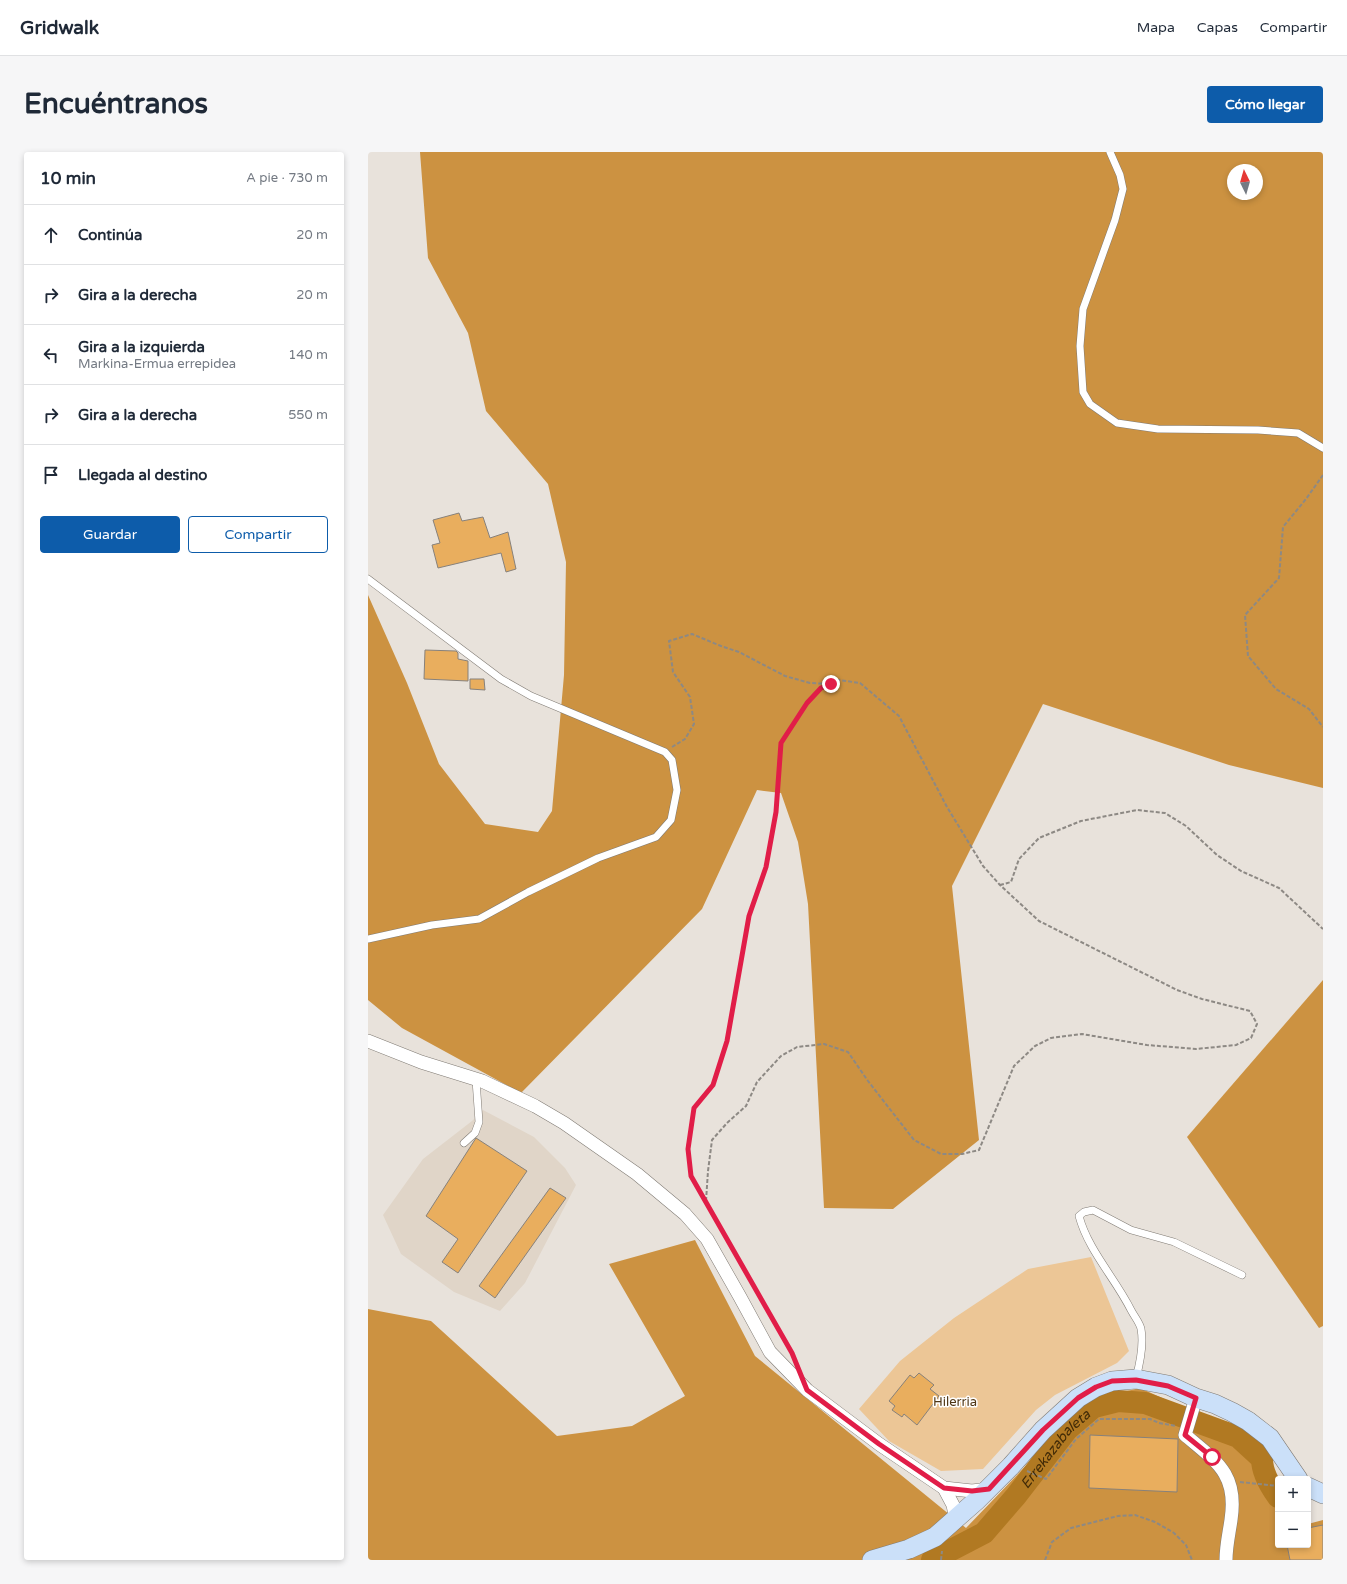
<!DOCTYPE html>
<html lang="es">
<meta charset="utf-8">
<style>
:root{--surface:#fff;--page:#f6f6f7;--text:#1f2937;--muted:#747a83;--line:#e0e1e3;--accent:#0d5caa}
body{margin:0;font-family:"Varela Round",sans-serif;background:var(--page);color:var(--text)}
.controls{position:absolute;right:12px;bottom:12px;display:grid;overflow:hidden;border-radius:4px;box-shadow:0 2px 6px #0003}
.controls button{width:36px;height:36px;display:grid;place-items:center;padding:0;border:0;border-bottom:1px solid var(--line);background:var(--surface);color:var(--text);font:20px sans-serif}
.compass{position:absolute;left:859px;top:12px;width:36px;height:36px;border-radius:50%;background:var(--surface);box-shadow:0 2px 6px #0003;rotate:355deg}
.stop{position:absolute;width:12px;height:12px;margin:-9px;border:3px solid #e11d48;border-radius:50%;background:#fff}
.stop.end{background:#e11d48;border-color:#fff;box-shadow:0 1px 4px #0008}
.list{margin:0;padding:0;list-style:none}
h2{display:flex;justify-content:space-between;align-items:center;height:52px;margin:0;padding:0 16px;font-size:17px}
h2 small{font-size:13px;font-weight:400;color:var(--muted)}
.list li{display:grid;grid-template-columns:26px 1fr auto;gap:12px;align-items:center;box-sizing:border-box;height:60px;padding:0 16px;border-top:1px solid var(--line)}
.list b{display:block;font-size:15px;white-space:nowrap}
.list p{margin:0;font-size:13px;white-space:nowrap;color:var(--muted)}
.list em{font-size:13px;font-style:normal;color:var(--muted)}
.actions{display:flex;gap:8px;padding:12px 16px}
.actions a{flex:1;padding:9px 0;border:1px solid var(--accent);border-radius:4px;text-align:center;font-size:14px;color:var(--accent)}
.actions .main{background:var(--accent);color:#fff}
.icon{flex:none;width:22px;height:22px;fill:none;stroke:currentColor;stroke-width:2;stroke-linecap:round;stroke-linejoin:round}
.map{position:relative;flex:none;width:955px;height:1408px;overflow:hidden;border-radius:4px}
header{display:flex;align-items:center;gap:24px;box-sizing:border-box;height:56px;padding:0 20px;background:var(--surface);border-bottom:1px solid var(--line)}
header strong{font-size:19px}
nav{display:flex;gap:22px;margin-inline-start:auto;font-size:14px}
.intro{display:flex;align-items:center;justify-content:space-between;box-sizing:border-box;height:96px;padding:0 24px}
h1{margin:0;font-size:28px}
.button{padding:10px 18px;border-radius:4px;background:var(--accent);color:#fff;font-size:14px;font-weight:700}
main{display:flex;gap:24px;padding:0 24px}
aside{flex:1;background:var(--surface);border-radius:4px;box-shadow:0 2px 6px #0003}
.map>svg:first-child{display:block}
</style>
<header>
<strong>Gridwalk</strong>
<nav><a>Mapa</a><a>Capas</a><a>Compartir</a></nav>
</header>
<div class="intro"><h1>Encuéntranos</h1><a class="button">Cómo llegar</a></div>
<main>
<aside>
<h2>10 min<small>A pie · 730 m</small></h2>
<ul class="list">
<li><svg class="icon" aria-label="ahead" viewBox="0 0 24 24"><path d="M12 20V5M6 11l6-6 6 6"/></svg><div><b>Continúa</b></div><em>20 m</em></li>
<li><svg class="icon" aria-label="right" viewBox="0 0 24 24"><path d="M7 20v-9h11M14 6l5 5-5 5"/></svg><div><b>Gira a la derecha</b></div><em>20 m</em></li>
<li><svg class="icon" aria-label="left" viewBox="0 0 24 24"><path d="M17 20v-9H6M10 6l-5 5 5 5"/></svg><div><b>Gira a la izquierda</b><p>Markina-Ermua errepidea</p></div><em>140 m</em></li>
<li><svg class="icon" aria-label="right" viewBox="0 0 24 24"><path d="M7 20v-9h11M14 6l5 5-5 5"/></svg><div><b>Gira a la derecha</b></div><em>550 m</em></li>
<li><svg class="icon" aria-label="arrive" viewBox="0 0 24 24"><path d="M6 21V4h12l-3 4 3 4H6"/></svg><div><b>Llegada al destino</b></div></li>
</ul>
<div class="actions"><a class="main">Guardar</a><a>Compartir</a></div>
</aside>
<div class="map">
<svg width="955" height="1408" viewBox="0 0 955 1408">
<rect width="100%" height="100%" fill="#e8e2db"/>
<polygon fill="#e0d5c8" points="115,958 166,985 197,1016 208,1033 157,1131 132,1159 86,1140 33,1102 15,1063 55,1007 104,969"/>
<polygon fill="#ecc696" points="723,1105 761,1199 749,1211 687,1243 668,1258 615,1317 573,1319 521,1289 491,1257 532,1209 586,1166 660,1117"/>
<g fill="#cc9241" fill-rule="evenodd">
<path d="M52 0H955V636L861 613 675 552 584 734 611 988 525 1057 456 1056 440 752 430 690 413 641 389 638 334 757 153 941 34 876 0 848V443L39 531 71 612 117 672 170 680 184 659 196 523 198 410 180 332 118 259 100 181 60 106ZM865 18H889V42H865Z"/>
<polygon points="955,828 955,1174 951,1176 819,985"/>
<polygon points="327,1088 387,1204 598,1376 700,1270 720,1248 772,1236 898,1293 910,1330 910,1393 940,1393 940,1372 955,1368 955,1408 0,1408 0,1157 63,1169 189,1284 264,1274 317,1244 241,1112"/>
</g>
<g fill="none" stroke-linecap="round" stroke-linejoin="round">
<path stroke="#b17922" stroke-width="22" id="s1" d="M564 1408 616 1381 648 1344 699 1278 726 1255 750 1249 777 1251 870 1285 894 1307C894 1321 902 1334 910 1345"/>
</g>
<g fill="#e9ae5e" stroke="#87817b">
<polygon points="91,361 94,369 115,365 122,386 140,380 148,417 138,420 133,401 70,416 64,393 72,391 65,368"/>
<polygon points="57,498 88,499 90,501 90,507 100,509 100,529 56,527"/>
<polygon points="102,527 116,527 117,538 102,537"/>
<polygon points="108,986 159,1019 90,1121 74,1110 90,1087 58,1064"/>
<polygon points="182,1036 198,1046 127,1146 111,1134"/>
<polygon points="551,1221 566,1233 562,1237 571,1244 549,1273 536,1262 534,1265 524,1258 527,1254 521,1249 542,1223 546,1226"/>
<polygon points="722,1283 810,1287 809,1340 721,1336"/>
<polygon points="955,1373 955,1408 922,1408 919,1393 940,1393 940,1376"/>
</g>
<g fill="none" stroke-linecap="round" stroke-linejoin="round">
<defs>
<g id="service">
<polyline points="742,0 752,23 755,37 747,68 715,157 712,194 715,240 722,252 749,271 790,277 890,278 930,281 955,296"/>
<polyline points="0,427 133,527 163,544 297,600 304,608 309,638 303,668 288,685 230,706 160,740 111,767 64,773 0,787"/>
<polyline points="96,991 107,981 111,970 108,928"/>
<path d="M768 1226C772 1211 776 1193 773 1177 772 1171 766 1164 763 1158 747 1126 720 1098 711 1064L716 1060 725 1058 763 1078 806 1090 874 1123"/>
</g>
<g id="minor">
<polyline points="0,889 53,910 114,929 167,954 196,971 269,1022 317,1062 339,1087 372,1145 402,1200 439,1238 511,1292 576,1336 604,1339 621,1337"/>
<path d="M828 1246 817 1283C849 1310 870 1322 863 1368 861 1382 858 1394 858 1408"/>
<polyline points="576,1336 585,1353 588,1368"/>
</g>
<g id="secondary">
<polyline points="940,1335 955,1342"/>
<polyline points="504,1408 541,1397 567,1385 609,1348 643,1314 675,1278 710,1246 728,1235 744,1229 768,1227 800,1233 828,1246 847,1252 864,1260 880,1269 902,1286 930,1327"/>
</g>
</defs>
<use href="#service" stroke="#807b74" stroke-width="8"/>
<use href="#minor" stroke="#807b74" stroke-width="14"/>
<use href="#secondary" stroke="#807b74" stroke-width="20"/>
<g stroke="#8d8984" stroke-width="2" stroke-dasharray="4 2" stroke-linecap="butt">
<polyline points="955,323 938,347 915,375 911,426 877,463 880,504 908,537 941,557 955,575"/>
<polyline points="304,595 317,587 326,572 322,545 305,520 301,489 324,482 353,494 371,500 417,524 442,531 462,532"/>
<polyline points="632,733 643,730 651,707 671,686 713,669 769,658 797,661 818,674 849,703 873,719 911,736 955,777"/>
<polyline points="338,1049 340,1019 344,988 359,971 378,954 389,930 413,904 429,895 456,892 480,900 500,929 546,988 573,1002 594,1002 611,998 646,914 667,894 683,886 714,882 779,893 828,897 868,893 883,886 889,872 882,859 834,847 809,838 671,769 632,733 615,714 579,655 531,564 492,531 471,528 453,537 439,551 413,591 408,660 398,715 381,764 359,889 345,933 326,956 319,997 323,1024 427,1207"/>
<polyline points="659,1319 678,1327 708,1287 731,1267 782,1267 791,1271 808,1274"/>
<polyline points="872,1330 910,1334"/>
<polyline points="573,1408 574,1399"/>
<polyline points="677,1408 684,1390 703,1376 750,1364 767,1363 787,1370 806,1381 818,1393 824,1408"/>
</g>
<use href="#service" stroke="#fff" stroke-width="7"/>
<use href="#minor" stroke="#fff" stroke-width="13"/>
<use href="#secondary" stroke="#cbe0f9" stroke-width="19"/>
</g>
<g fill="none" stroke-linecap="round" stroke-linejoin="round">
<polyline stroke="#e11d48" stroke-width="5" points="463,532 453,536 439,551 413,591 408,660 398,715 381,764 359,889 345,933 326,956 320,997 323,1024 424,1201 439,1238 511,1292 576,1336 604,1339 621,1337 675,1278 710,1246 728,1235 744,1229 768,1228 800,1234 828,1246 817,1283 844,1305"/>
</g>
<g text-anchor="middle" stroke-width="3" stroke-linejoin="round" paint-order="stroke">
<g font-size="13" fill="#4f3614" stroke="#fff">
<text x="587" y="1254">Hilerria</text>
</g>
<g font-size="14" font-style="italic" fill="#422b07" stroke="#fff">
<text dy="5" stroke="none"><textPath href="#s1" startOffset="169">Errekazabaleta</textPath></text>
</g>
</g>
</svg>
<div class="controls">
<button>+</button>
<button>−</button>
</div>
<svg class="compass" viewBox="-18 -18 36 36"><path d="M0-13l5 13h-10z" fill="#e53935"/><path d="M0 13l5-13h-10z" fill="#747a83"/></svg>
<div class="stop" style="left:844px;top:1305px"></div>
<div class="stop end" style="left:463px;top:532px"></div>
</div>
</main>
